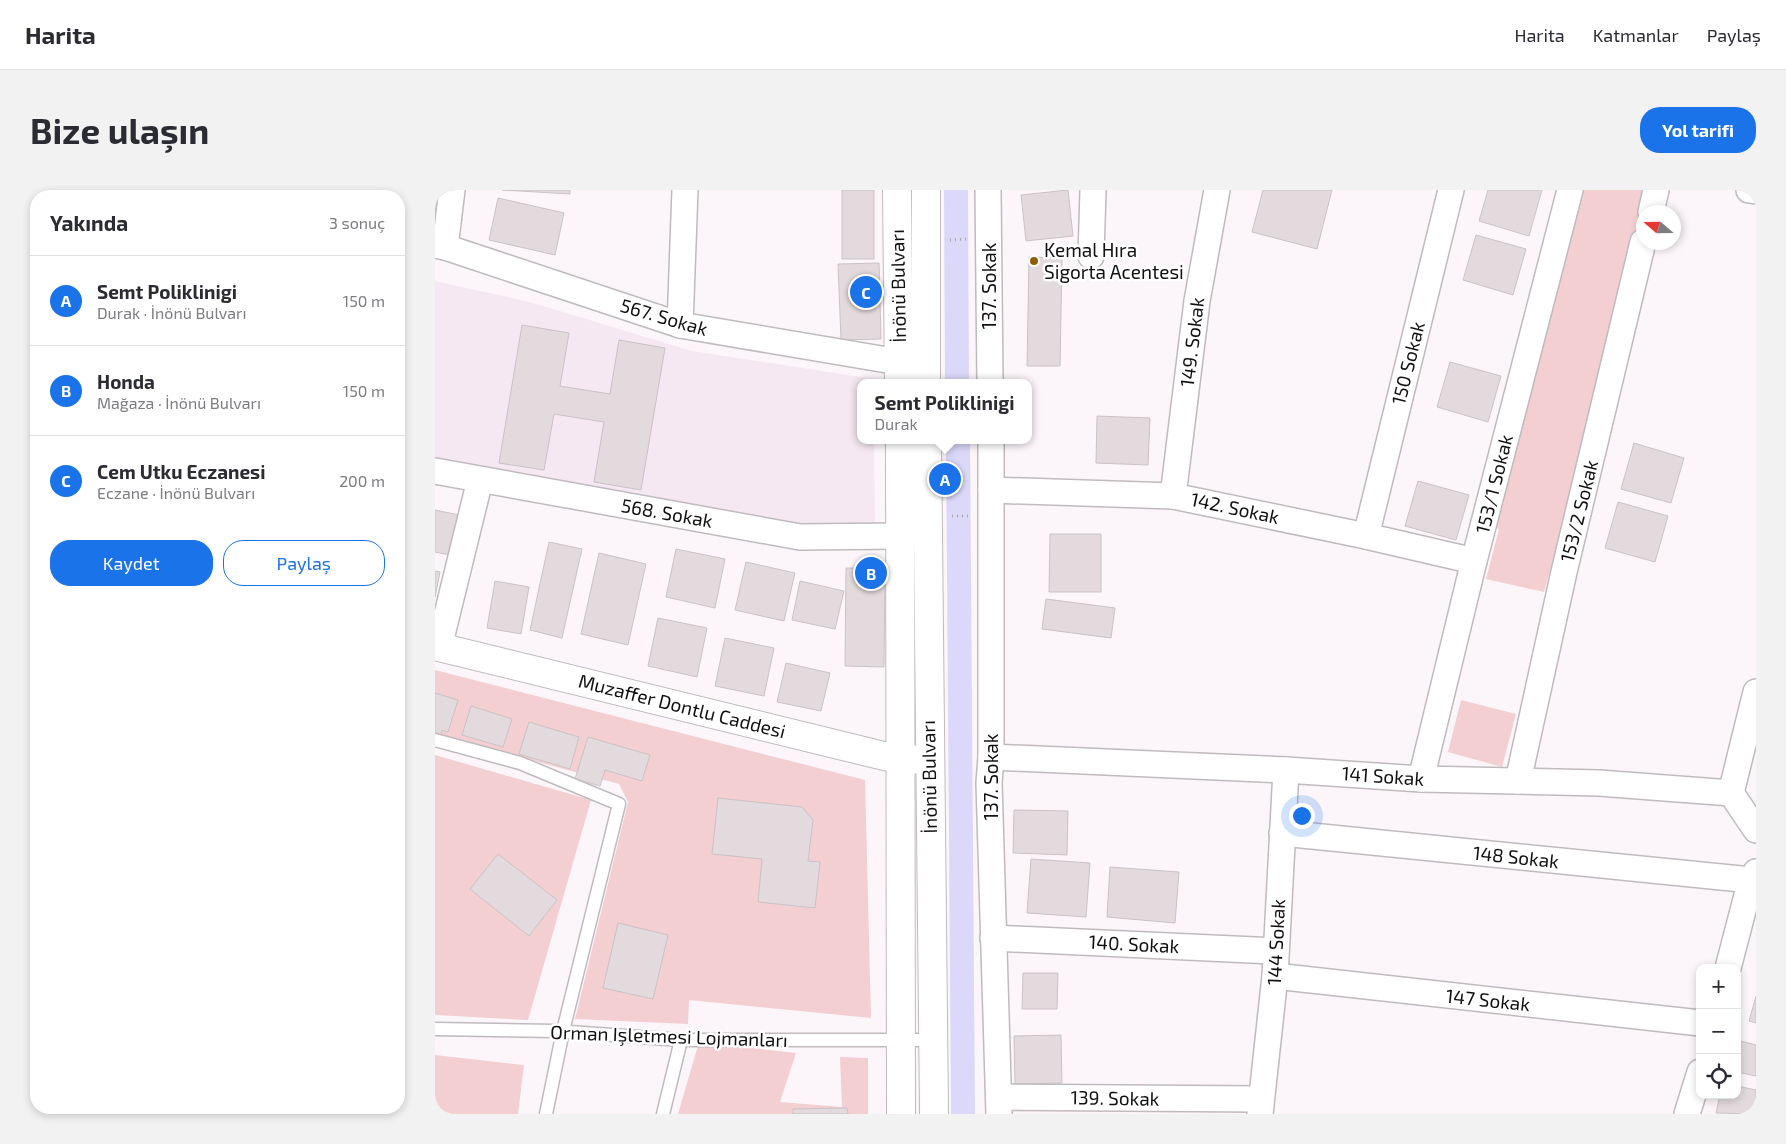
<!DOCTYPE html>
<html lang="tr">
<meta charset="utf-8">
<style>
:root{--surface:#fff;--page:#f2f2f3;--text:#2b2b33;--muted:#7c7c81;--line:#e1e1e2;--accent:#1a73e8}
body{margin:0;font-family:"Exo 2",sans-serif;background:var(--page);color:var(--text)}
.controls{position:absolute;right:15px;bottom:15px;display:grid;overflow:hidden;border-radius:10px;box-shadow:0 2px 8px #0003}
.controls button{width:45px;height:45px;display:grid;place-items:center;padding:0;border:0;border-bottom:1px solid var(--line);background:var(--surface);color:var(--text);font:25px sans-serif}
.compass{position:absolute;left:1201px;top:15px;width:45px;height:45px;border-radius:50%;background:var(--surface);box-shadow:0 2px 8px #0003;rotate:290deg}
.you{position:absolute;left:866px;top:625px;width:18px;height:18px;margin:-12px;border:4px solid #fff;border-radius:50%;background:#1a73e8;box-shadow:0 0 0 8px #1a73e833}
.badge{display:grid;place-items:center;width:32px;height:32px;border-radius:50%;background:var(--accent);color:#fff;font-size:16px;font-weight:700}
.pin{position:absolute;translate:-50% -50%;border:2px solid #fff;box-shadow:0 1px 5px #0006}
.popup{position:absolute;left:422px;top:189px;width:175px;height:65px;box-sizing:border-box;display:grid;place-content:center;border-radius:10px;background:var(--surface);filter:drop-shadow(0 1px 4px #0005);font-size:16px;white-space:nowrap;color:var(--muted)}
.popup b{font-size:19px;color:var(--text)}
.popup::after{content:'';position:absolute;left:50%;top:100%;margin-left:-10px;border:10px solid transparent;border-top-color:var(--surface)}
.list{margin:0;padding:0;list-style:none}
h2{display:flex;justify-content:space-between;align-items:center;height:65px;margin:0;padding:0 20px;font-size:21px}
h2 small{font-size:16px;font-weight:400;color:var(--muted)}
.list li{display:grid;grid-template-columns:32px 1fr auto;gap:15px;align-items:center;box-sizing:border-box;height:90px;padding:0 20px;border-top:1px solid var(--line)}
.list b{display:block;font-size:19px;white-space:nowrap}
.list p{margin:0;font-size:16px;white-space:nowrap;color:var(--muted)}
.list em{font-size:16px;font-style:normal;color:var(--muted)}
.actions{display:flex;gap:10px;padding:15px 20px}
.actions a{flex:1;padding:11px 0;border:1px solid var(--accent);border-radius:20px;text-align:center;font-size:18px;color:var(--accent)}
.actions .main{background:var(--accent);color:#fff}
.icon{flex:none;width:28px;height:28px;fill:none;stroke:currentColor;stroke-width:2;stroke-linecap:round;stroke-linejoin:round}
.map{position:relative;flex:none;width:1321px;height:924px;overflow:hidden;border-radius:20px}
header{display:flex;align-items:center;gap:30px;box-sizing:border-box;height:70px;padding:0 25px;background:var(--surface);border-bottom:1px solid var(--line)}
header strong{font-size:24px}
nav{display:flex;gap:28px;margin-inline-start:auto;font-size:18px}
.intro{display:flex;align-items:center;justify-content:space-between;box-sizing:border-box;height:120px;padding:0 30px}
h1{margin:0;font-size:35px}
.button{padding:12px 22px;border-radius:20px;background:var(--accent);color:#fff;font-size:18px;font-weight:700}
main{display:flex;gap:30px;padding:0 30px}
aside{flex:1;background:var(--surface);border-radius:20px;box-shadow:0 2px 8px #0003}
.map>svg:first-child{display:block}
</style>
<header>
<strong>Harita</strong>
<nav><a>Harita</a><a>Katmanlar</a><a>Paylaş</a></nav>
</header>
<div class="intro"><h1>Bize ulaşın</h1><a class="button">Yol tarifi</a></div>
<main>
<aside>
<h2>Yakında<small>3 sonuç</small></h2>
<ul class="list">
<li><span class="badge">A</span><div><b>Semt Poliklinigi</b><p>Durak · İnönü Bulvarı</p></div><em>150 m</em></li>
<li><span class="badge">B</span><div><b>Honda</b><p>Mağaza · İnönü Bulvarı</p></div><em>150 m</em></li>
<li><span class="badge">C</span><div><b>Cem Utku Eczanesi</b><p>Eczane · İnönü Bulvarı</p></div><em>200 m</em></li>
</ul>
<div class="actions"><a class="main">Kaydet</a><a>Paylaş</a></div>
</aside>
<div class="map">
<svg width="1321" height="924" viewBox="0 0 1321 924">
<rect width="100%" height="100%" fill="#fcf6fb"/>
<polygon fill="#f5e8f2" points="0,91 95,112 257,161 439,189 439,193 426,193 426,250 439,250 440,334 347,333 0,270"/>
<g fill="#f3cfd1">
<polygon points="1135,0 1221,0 1208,22 1208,52 1109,402 1051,389 1064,339 1048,335"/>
<polygon points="0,480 430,590 436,828 254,810 253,834 140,829 193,612 184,594 0,544"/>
<polygon points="1026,510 1081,524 1067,577 1013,562"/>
<polygon points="0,565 156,610 93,830 0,825"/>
<polygon points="264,852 361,863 345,912 407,917 405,867 433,868 433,924 243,924"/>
<polygon points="0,865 89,875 83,924 0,924"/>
</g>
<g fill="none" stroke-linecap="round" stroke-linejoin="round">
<g stroke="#dcd8f9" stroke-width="24">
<polyline points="521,0 522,193"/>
<polyline points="523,250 528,924"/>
</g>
</g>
<g fill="#e2dadd" stroke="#cac2c5">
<polygon points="0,0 10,0 0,36"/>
<polygon points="67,0 135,0 135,4"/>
<rect x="407" y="0" width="32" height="69"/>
<polygon points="633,0 638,46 591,51 586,5"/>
<polygon points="828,0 897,0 882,59 817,42"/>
<polygon points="1053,0 1107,0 1094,46 1044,31"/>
<polygon points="63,8 129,23 120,65 54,50"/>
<polygon points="1041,45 1091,59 1078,105 1028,90"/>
<polygon points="594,67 627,68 625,176 592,176"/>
<polygon points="444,73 446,149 406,150 403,74"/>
<polygon points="87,135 134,143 125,196 175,204 184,150 230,158 206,300 159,292 169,232 119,224 109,280 64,273"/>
<polygon points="1015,172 1066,186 1053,232 1002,217"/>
<polygon points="662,226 715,228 713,275 661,273"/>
<polygon points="1199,253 1249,268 1236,313 1186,299"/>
<polygon points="983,291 1034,305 1021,350 970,336"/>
<polygon points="1183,312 1233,326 1220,372 1170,358"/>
<polygon points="0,320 24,325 15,365 0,362"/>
<polygon points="615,344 666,344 666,402 614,402"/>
<polygon points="114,352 147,359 127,448 95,440"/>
<polygon points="241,359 290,369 280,418 231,407"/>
<polygon points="164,363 211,374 193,455 146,444"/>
<polygon points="311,372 360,383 349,431 300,420"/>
<polygon points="411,378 450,378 449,477 410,476"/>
<polygon points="0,381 5,382 0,407"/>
<polygon points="60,391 94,397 86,444 52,438"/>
<polygon points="365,391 409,401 400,439 357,430"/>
<polygon points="611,409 680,418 676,448 607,439"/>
<polygon points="223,428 272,438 262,487 213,476"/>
<polygon points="290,448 339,458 329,506 280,496"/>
<polygon points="351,473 395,483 386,521 342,512"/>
<polygon points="0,503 23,510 13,542 7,540 5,547 0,545"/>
<polygon points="36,516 77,529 68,557 27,545"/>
<polygon points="94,532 144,547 135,579 84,564"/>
<polygon points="153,547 215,565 207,591 170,580 165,596 140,589"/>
<polygon points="283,608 367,617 378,630 373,671 385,672 380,718 323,712 327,669 277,664"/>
<polygon points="579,620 633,621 632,665 578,663"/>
<polygon points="63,664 122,710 94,746 35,699"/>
<polygon points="596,669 655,673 651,727 592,723"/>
<polygon points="675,677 744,682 740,733 672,727"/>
<polygon points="183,733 233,745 218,809 168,798"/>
<polygon points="588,783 623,783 622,819 587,819"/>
<polygon points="1321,806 1321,833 1314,831"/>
<polygon points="626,845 627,893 580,894 579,846"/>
<polygon points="1302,850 1321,855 1321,886 1302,882"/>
<polygon points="1302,896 1321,900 1321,924 1281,923 1285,905 1302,905"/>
<polygon points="412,918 413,924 358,924 358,919"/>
</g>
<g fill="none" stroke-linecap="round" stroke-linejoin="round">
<defs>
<g id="lane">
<polyline points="0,550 85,573 184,614 128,841 111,924"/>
<polyline points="0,839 121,841 246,850 498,850"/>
<polyline points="228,924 246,850"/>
</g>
<g id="street">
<polyline points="553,0 555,193"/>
<polyline points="1314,0 1321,1"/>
<polyline points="1216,22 1221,0"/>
<polyline points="0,55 10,57 245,135 464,172"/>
<polyline points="10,57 17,0"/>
<polyline points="656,66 658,0"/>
<polyline points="245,135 250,0"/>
<polyline points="556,250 556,567 554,593 564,924"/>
<polyline points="0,281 365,347 466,346"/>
<polyline points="556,300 738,306 931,346 1039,371"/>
<polyline points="738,306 762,111 782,0"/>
<polyline points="931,346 1016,0"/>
<polyline points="4,457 45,290"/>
<polyline points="556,567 851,580 986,589 1164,593 1296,603 1321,640"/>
<polyline points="986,589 1039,371 1135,0"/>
<polyline points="1083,591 1129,382 1208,52"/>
<polyline points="1296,603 1321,502"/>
<polyline points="847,643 1316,690"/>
<polyline points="558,748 840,761"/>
<polyline points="1293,778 1316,690 1321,682"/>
<polyline points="840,786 1265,833"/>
<polyline points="564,907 826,909"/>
<polyline points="825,924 840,786 851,580"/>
<polyline points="1252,924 1265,882"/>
</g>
<polyline id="secondary" points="0,456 449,566 466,569 494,570"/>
<g id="primary">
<polyline points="462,0 464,193"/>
<polyline points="491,0 491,193"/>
<polyline points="465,250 466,924"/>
<polyline points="492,250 499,924"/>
</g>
</defs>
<use href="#lane" stroke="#c0babe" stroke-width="15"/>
<use href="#street" stroke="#c0babe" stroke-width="28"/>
<use href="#secondary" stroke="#c0babe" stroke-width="30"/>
<use href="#primary" stroke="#c0babe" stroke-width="30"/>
<g stroke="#aca8ac" stroke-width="3" stroke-dasharray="1 4" stroke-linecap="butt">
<polyline points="515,50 531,49"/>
<polyline points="517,326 533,326"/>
</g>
<use href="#lane" stroke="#fff" stroke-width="12"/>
<use href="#street" stroke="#fff" stroke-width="25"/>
<use href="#secondary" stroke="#fff" stroke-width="28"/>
<use href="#primary" stroke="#fff" stroke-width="28"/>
</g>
<circle fill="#8c6005" stroke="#fff" stroke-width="2" cx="599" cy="71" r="5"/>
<g text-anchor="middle" stroke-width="5" stroke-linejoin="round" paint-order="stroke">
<g font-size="19" fill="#110f11" stroke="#fff" text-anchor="start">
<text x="609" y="67">Kemal Hıra<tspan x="609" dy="22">Sigorta Acentesi</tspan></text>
</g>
<g font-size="19" fill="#110f11" stroke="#fff">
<text transform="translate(463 96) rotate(-91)" y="7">İnönü Bulvarı</text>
<text transform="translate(554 96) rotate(-90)" y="7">137. Sokak</text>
<text transform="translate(229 127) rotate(16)" y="7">567. Sokak</text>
<text transform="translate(757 152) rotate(-83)" y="7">149. Sokak</text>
<text transform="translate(973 173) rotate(-76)" y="7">150 Sokak</text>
<text transform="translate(1059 294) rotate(-76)" y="7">153/1 Sokak</text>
<text transform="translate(800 318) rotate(12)" y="7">142. Sokak</text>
<text transform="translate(1144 321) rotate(-76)" y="7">153/2 Sokak</text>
<text transform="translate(232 323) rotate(10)" y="7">568. Sokak</text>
<text transform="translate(247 516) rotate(14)" y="7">Muzaffer Dontlu Caddesi</text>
<text transform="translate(948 586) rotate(4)" y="7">141 Sokak</text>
<text transform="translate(494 587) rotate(-91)" y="7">İnönü Bulvarı</text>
<text transform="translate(556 587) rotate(-90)" y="7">137. Sokak</text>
<text transform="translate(1081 667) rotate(6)" y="7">148 Sokak</text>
<text transform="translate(841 752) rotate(-87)" y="7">144 Sokak</text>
<text transform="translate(699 754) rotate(3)" y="7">140. Sokak</text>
<text transform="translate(1053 810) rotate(6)" y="7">147 Sokak</text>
<text transform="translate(234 846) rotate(2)" y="7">Orman Işletmesi Lojmanları</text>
<text transform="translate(680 908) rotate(1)" y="7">139. Sokak</text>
</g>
</g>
</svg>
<div class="controls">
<button>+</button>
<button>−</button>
<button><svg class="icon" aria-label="locate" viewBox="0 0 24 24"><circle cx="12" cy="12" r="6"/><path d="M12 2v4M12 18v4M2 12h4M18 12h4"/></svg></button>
</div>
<svg class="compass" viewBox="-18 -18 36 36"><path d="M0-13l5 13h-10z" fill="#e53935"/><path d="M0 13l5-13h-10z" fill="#7c7c81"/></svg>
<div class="you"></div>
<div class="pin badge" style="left:510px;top:289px">A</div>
<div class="popup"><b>Semt Poliklinigi</b>Durak</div>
<div class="pin badge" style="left:436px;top:383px">B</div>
<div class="pin badge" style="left:431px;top:102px">C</div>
</div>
</main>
